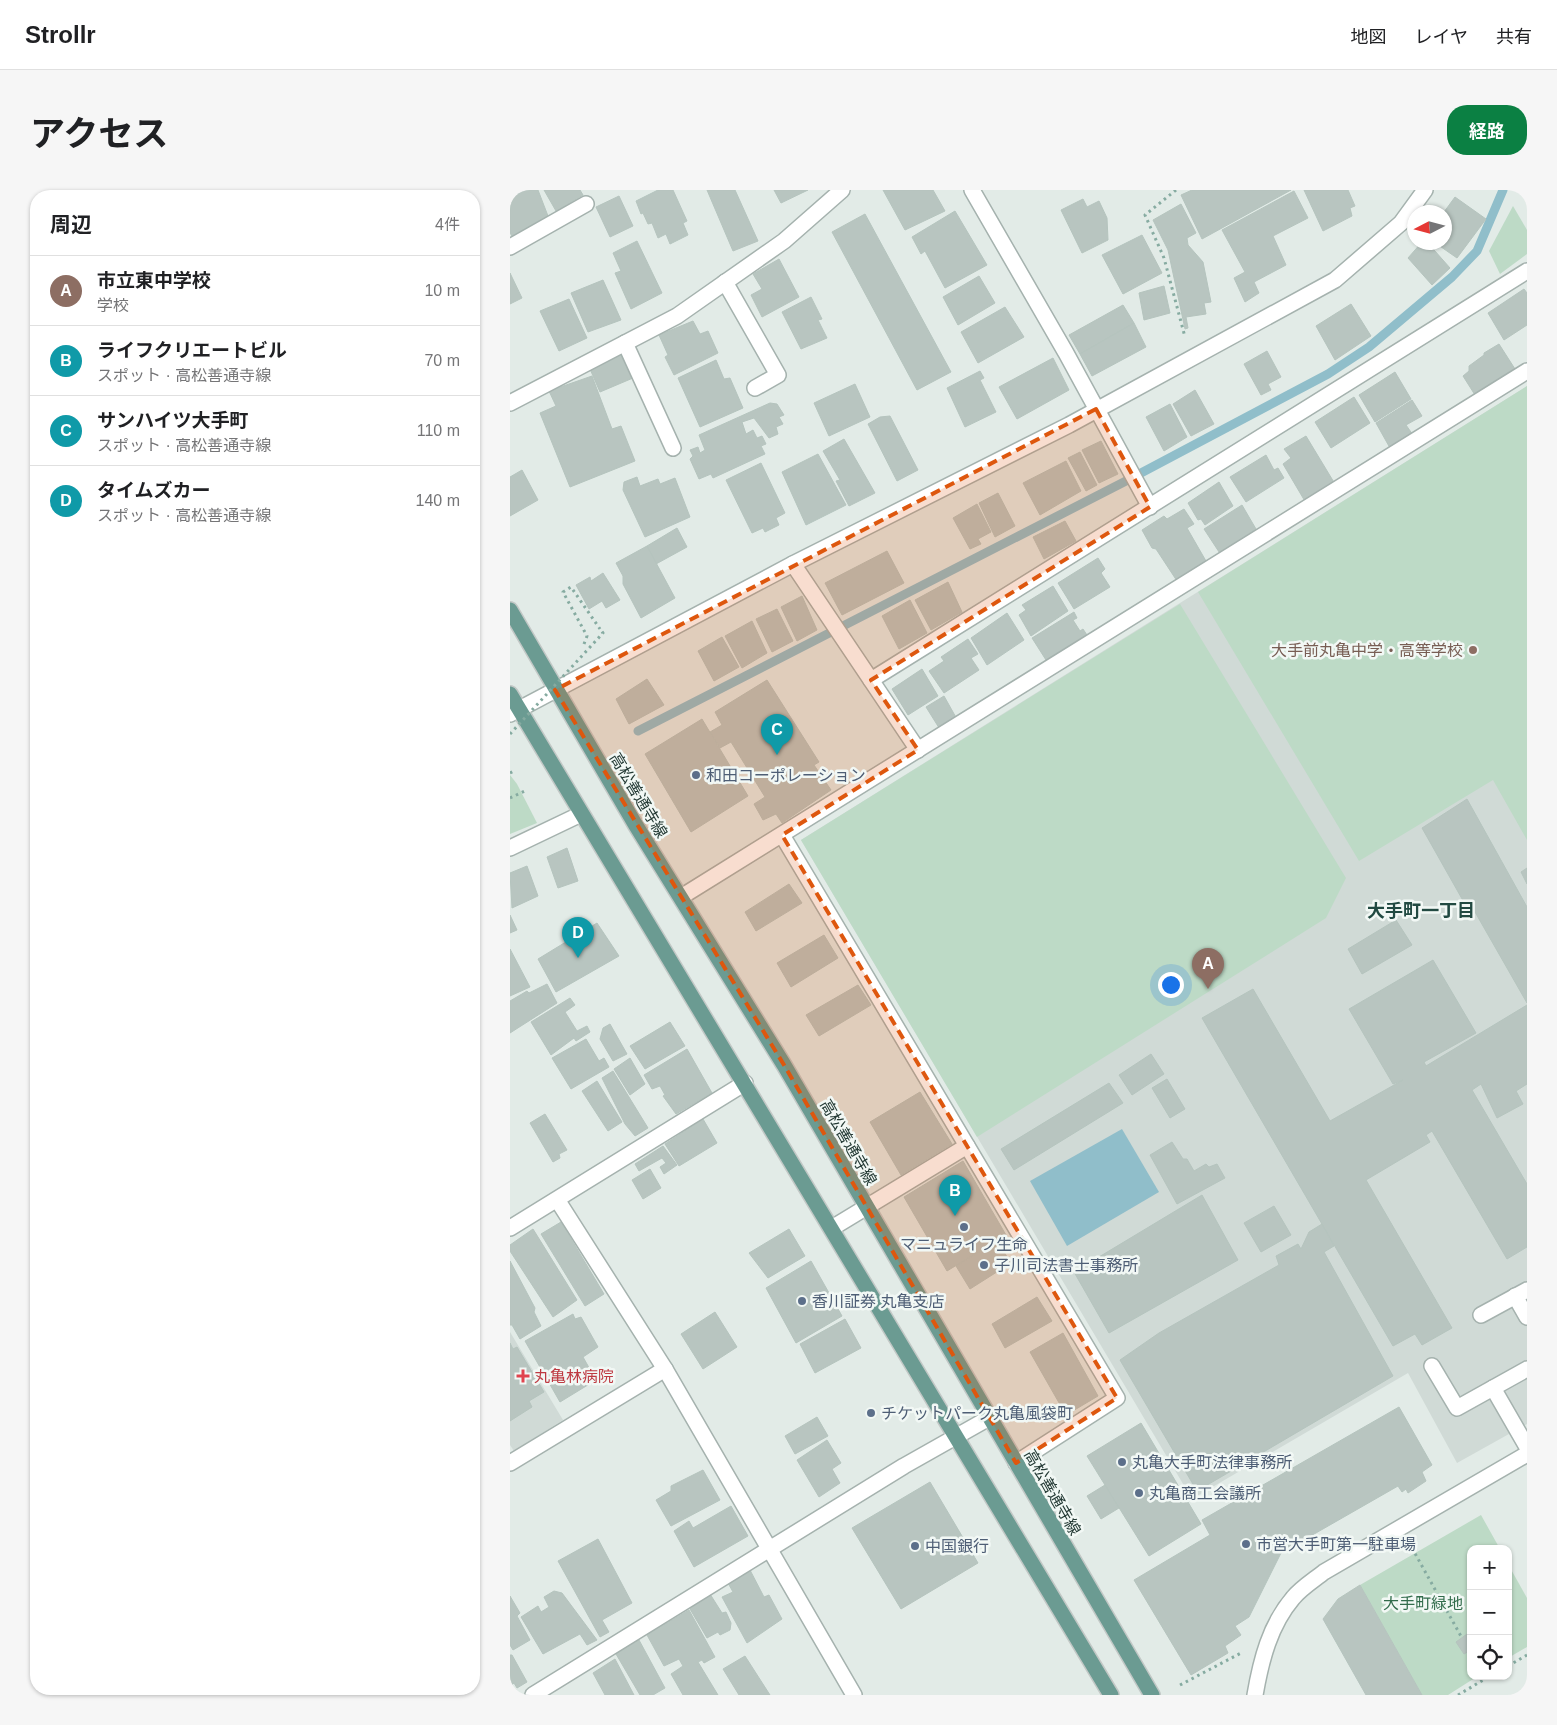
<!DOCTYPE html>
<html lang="ja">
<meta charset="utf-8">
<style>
:root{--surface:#fff;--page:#f6f6f6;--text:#202124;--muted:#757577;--line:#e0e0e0;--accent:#0b8043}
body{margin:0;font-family:Helvetica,"Noto Sans JP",sans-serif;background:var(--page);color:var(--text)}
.controls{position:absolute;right:15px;bottom:15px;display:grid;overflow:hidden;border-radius:10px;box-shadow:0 1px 4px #0004}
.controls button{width:45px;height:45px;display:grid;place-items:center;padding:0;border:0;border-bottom:1px solid var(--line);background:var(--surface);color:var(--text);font:25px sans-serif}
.compass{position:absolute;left:897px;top:15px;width:45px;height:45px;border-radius:50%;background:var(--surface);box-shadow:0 1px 4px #0004;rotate:264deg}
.you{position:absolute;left:660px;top:794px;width:18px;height:18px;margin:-12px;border:4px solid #fff;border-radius:50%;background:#1a73e8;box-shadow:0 0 0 8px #1a73e833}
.badge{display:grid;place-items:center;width:32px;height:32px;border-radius:50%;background:var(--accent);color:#fff;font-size:16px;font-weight:700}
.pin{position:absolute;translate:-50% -41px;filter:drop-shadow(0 1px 2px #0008)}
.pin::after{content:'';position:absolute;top:26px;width:18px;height:15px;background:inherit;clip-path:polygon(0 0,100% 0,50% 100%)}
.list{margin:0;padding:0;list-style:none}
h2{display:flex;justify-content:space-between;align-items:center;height:65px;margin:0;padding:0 20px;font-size:21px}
h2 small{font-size:16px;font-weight:400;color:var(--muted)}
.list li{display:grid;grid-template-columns:32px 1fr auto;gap:15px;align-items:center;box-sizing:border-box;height:70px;padding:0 20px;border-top:1px solid var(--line)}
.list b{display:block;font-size:19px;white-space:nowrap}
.list p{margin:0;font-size:16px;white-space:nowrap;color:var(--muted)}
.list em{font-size:16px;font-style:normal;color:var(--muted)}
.icon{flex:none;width:28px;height:28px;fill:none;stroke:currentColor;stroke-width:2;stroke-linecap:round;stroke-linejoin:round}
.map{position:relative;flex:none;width:1017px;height:1505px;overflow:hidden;border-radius:20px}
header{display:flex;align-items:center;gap:30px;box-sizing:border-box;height:70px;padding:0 25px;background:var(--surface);border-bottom:1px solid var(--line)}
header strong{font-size:24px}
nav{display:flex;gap:28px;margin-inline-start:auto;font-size:18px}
.intro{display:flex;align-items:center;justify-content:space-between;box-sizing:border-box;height:120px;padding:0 30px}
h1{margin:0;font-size:35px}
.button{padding:12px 22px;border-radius:20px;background:var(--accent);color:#fff;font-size:18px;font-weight:700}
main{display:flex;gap:30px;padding:0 30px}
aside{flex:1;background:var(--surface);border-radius:20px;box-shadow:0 1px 4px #0004}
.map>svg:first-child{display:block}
</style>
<header>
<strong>Strollr</strong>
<nav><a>地図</a><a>レイヤ</a><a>共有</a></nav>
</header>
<div class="intro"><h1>アクセス</h1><a class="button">経路</a></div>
<main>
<aside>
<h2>周辺<small>4件</small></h2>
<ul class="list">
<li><span class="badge" style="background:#8d6e63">A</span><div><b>市立東中学校</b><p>学校</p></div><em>10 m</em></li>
<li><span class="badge" style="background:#0f9aa8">B</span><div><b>ライフクリエートビル</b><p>スポット · 高松善通寺線</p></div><em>70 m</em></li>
<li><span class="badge" style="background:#0f9aa8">C</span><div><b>サンハイツ大手町</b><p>スポット · 高松善通寺線</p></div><em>110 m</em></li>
<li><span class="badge" style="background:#0f9aa8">D</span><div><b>タイムズカー</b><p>スポット · 高松善通寺線</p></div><em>140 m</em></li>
</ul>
</aside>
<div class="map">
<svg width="1017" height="1505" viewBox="0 0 1017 1505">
<rect width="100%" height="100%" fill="#e2ebe7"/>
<g fill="#d0dad6">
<polygon points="1017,196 1017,1234 947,1273 898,1183 682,1309 291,650"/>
<polygon points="0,1142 53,1230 4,1261 0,1255"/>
</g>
<g fill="#bddac6">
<polygon points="1003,16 1017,40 1017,64 990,84 979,61"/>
<polygon points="1017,196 1017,650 983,590 849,671 688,402"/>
<polygon points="670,414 836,688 816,728 467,947 291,650"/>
<polygon points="0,585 7,594 27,633 0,644"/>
<polygon points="971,1325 990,1359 961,1359 961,1486 968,1486 938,1505 912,1505 850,1395"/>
<polygon points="998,1374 1017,1408 1017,1457 998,1468"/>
</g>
<polygon fill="#90beca" points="612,939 649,1002 557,1056 520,991"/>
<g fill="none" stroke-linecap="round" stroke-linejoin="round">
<polyline stroke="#90beca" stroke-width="9" points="128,541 614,292 818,184 859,157 942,87 967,61 993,0"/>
</g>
<g fill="#b8c5c0" stroke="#b5c4be">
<polygon points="0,0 28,0 38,26 2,46 0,43"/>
<polygon points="34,0 70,0 73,5 46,21"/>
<polygon points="148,0 163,0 177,31 173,33 178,45 160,54 156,44 148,48 142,33 138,34 133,23 131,24 126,11"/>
<polygon points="197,0 225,0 248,51 223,61"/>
<polygon points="264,0 298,0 271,13"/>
<polygon points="373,0 423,0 435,21 395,40"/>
<polygon points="682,0 781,0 692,49 671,5"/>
<polygon points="794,0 838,0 845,16 840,18 842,26 813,41"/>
<polygon points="784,1 798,28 763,46 776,75 744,92 749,103 735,112 724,88 735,82 712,40"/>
<polygon points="109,6 123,36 100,47 86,17"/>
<polygon points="945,7 976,29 947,68 924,52 934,52 934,22"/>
<polygon points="573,9 577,17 589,11 597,28 598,50 572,63 551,20"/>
<polygon points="671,14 686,43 677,48 678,55 693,72 701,112 694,113 696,124 676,127 678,138 675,139 658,60 643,30"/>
<polygon points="445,21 477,75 435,98 415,61 411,64 402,47"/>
<polygon points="355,24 441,182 407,200 322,42"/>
<polygon points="632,45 652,83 613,104 592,65"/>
<polygon points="127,51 152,103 121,119 105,83 111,81 103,63"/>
<polygon points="912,52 917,52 940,78 922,95 898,68"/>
<polygon points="269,69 289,107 252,127 241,105 252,99 243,84"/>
<polygon points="0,83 12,108 0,114"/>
<polygon points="469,86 485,113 448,135 433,107"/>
<polygon points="93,90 111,130 78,142 61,103"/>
<polygon points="654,96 660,123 634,130 629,103"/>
<polygon points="1014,99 1017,103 1017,135 994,150 978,123"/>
<polygon points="301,107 312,129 308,130 317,148 291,159 272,122"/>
<polygon points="59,109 77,148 49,161 30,121"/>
<polygon points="841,114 861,146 825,170 806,136"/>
<polygon points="613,115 624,133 570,164 559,145"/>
<polygon points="495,117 514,147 468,173 451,142"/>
<polygon points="183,131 190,144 198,141 208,163 164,185 155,167 158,165 149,145"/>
<polygon points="624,133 636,157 582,186 570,164"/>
<polygon points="989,154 1005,179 965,205 953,186 959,181 959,176 974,165 974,163"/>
<polygon points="757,161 771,187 758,194 761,200 751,205 734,174"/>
<polygon points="112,162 123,188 90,202 80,179"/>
<polygon points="543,168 559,200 507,229 489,197"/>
<polygon points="206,170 214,189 220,188 233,218 190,237 168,188"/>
<polygon points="470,181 474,188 470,190 486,222 455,237 437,198"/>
<polygon points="885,182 901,209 865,232 849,205"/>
<polygon points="82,186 102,239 111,236 125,271 60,297 30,223 46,216 39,201"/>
<polygon points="345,194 360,227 319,246 304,213"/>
<polygon points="685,200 704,234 681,246 663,214"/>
<polygon points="844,207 860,233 821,258 805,232"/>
<polygon points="902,210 912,226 896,235 903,245 880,258 866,233"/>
<polygon points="260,213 267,214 274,225 269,227 273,234 266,237 268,244 259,248 244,228 232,232 236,244 243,240 247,248 252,246 256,254 251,256 255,264 203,288 201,284 189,289 180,269 183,266 180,260 188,257 190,263 195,260 189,245"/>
<polygon points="660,214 677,247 654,261 636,227"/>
<polygon points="380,226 408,280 387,291 358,234 370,227"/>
<polygon points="796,246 825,294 796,313 773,274 781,268 774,259"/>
<polygon points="334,249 365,303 339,316 326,291 330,290 313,261"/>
<polygon points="591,251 608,284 589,293 572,260"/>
<polygon points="570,262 587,295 576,301 558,268"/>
<polygon points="308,264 336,315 296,335 272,282"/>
<polygon points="756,265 764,280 768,278 774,288 736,312 720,287"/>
<polygon points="556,271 571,301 530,325 513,293"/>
<polygon points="251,273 275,323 266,328 269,335 255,342 253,338 242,343 216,290"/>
<polygon points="12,280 28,310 0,326 0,287"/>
<polygon points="127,287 130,296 148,289 150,294 165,288 180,327 135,347 113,300 114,292"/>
<polygon points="709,292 723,316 695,335 691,329 688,330 678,313"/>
<polygon points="488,303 505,336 485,347 469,313"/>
<polygon points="467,314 481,342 468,349 471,354 460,359 443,328"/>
<polygon points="732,315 746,339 737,345 738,348 711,365 694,339"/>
<polygon points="674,319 684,334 677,338 696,371 667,391 646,359 642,358 632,340 654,326 657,329"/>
<polygon points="555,331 566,351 534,369 523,347"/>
<polygon points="167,338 177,357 146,374 137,356"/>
<polygon points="137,356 165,408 131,428 113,394 113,386 106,373"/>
<polygon points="377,361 394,393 332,425 315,393"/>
<polygon points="588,368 595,379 591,383 600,397 564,419 548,393"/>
<polygon points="93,383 110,410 96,418 92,411 79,419 66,395 80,387 81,391"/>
<polygon points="438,392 452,422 421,440 405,410"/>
<polygon points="543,396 558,421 521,446 509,425 516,420 512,415"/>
<polygon points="292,406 307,440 287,451 271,417"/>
<polygon points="400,410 417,443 389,459 372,426"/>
<polygon points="267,419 283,451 262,462 246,429"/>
<polygon points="564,422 567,428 563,430 570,441 573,439 579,448 547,468 544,465 536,470 522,448"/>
<polygon points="497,423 514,450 477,475 461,448"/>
<polygon points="242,431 257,463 232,478 215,446"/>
<polygon points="212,447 229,477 204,491 188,461"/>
<polygon points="458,449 468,464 461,468 469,480 434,503 419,481 434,471 431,467"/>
<polygon points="412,479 428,506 398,525 382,499"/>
<polygon points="137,489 154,515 119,534 106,509"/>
<polygon points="257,490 309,572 304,575 321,600 272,633 266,624 253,630 244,614 255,607 221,552 210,558 200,542 212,535 205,522"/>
<polygon points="434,506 448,531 431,541 416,517"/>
<polygon points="192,529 238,606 181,642 135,564"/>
<polygon points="957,609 1017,717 1017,813 965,722 960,723 912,638"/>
<polygon points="57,658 68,691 48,698 37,667"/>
<polygon points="17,676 28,706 2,718 0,683"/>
<polygon points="1017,678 1017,694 1011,682"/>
<polygon points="279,694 292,713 246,741 235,722"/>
<polygon points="0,725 7,740 0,743"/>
<polygon points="886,730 902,755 852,784 838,759"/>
<polygon points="87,733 109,766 46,802 28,769"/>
<polygon points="314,745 328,768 281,797 267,773"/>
<polygon points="0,759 20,797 0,806"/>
<polygon points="923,770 966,843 914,872 916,876 1017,815 1017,894 1006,901 1013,914 987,928 971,894 962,900 1017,994 1017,1057 997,1069 922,941 916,945 920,952 856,990 942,1138 912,1155 905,1144 883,1156 692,828 743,799 820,931 893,890 883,894 839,819"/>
<polygon points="37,794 47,813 0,843 0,811 17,801 19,803"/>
<polygon points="348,795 361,815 309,846 296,825"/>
<polygon points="60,808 65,815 55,822 67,841 77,836 80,842 66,851 64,848 41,865 21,832"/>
<polygon points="160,832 175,856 135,879 120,856"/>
<polygon points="100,834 117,864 103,871 90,849 93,838"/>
<polygon points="76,849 89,871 94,868 99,877 61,899 42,868"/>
<polygon points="177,859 202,903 166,924 153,906 155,905 150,896 142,899 134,885"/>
<polygon points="641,864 654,884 622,905 609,885"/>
<polygon points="120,868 135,894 120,905 104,879"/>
<polygon points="103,881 138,938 125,946 115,934 92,888"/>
<polygon points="657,889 675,919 660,928 642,898"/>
<polygon points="87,891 112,932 98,941 72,901"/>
<polygon points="599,893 613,913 504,980 491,959"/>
<polygon points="410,902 442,954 391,985 360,932"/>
<polygon points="35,924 57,960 49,964 50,968 43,972 20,933"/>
<polygon points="193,929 207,953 169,976 155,954"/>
<polygon points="662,952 673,969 677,969 684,981 696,974 699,977 707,974 715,988 667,1014 640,965"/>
<polygon points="153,956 167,975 154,984 150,977 156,973 152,968 129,981 125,974"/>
<polygon points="453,971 496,1045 437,1081 394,1007"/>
<polygon points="140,979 151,998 133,1009 122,990"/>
<polygon points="692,1005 728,1070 599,1143 564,1082"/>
<polygon points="764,1016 781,1045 751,1062 734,1033"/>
<polygon points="51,1032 94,1104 75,1116 31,1044"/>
<polygon points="812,1034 824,1056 814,1062 883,1186 687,1301 610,1170 649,1143 769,1075 766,1066 788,1054 791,1059 799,1042"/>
<polygon points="23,1039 67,1110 43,1127 0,1061 0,1055"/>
<polygon points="279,1039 295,1066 258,1088 239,1063"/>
<polygon points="487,1051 501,1073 460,1099 446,1076"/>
<polygon points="0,1071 25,1118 24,1122 31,1136 10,1149 2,1135 0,1135"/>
<polygon points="301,1071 332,1126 286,1153 256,1098"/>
<polygon points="527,1107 542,1131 495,1158 482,1134"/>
<polygon points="205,1122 227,1157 193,1179 171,1144"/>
<polygon points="63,1124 65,1129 71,1127 88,1157 73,1167 86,1190 50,1212 15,1151"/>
<polygon points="335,1129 351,1158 305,1183 290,1154"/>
<polygon points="553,1143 588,1206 556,1225 520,1162"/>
<polygon points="0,1153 3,1159 7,1157 34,1202 19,1211 22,1217 0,1231"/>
<polygon points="889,1217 922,1275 912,1282 916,1291 898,1303 896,1299 892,1302 888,1296 771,1363 739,1427 725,1436 731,1445 715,1456 718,1463 681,1485 624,1390 700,1345 692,1330"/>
<polygon points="307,1227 318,1246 285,1264 275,1246"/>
<polygon points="631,1233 691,1334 639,1366 577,1266"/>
<polygon points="317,1250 331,1273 322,1279 330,1293 309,1307 287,1270"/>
<polygon points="193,1280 210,1310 161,1336 146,1310 161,1301 161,1296"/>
<polygon points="420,1292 468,1373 391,1419 342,1338"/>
<polygon points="595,1295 609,1318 591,1329 577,1306"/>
<polygon points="221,1316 238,1346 184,1377 164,1341 179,1331 183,1338"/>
<polygon points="88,1349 122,1413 92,1430 99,1442 90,1447 48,1371"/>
<polygon points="240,1380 254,1407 259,1405 272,1429 237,1453 212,1407 223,1402 218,1393"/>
<polygon points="850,1395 912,1505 856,1505 813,1429 828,1409"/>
<polygon points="44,1401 52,1403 87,1450 77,1455 70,1444 33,1464 11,1427 28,1416 31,1422 39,1417 34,1407"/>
<polygon points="200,1404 212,1423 216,1422 221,1433 220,1440 210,1445 208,1442 197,1448 180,1419"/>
<polygon points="0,1406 10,1423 7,1426 20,1450 3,1460 0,1455"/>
<polygon points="179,1420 205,1467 194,1473 192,1470 188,1472 208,1505 173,1505 161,1484 173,1476 169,1469 154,1476 137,1445"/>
<polygon points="957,1444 961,1450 961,1460 954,1464 946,1452"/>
<polygon points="129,1450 155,1498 143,1505 130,1505 106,1464"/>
<polygon points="0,1465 2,1465 17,1492 7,1498 4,1493 0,1496"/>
<polygon points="235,1466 260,1505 229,1505 213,1479"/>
<polygon points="105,1469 124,1505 95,1505 83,1483"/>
</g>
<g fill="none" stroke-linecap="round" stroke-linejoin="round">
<defs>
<g id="minor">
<polyline points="462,0 556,163 640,317"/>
<polyline points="0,57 76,14"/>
<polyline points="215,92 268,185 245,198"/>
<polyline points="115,153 163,258"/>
<polyline points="0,213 167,126 274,51 332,0"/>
<polyline points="283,374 408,560"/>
<polyline points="361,490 1017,81"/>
<polyline points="0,524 283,374 559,235 825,90 891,33 915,0"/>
<polyline points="272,645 607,1208 506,1273"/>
<polyline points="0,658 71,624"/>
<polyline points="171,707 1017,181"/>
<polyline points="48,1011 155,1179 344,1505"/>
<polyline points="0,1038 235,893"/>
<polyline points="322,1038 457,956"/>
<polyline points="1005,1106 1017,1127"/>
<polyline points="971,1125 1017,1100"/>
<polyline points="922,1176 947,1218 1017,1179"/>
<polyline points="983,1198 1017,1257"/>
<polyline points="0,1273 155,1179"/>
<polyline points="23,1505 394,1276 479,1228"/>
<path d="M745 1505C751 1470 760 1435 783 1408 791 1398 804 1390 814 1382L1017 1264"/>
</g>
<g id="major">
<polyline points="0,420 125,634 274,875 642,1505"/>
<polyline points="0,504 601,1505"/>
</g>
</defs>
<use href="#minor" stroke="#a5b2ae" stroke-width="18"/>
<use href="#major" stroke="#c2c8c6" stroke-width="18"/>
<g stroke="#86aba1" stroke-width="3" stroke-dasharray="2.5 4" stroke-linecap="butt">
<polyline points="666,0 635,25 654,68 675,147"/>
<polyline points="74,454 77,446 53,402 61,397 90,439"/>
<polyline points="0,583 4,581"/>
<polyline points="0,608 17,600"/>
<polyline points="902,1358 952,1448"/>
<polyline points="998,1476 1017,1465"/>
<polyline points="670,1495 731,1463"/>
<polyline points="948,1505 980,1486"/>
</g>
<use href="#minor" stroke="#fff" stroke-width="15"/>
<use href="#major" stroke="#6b9b92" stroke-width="15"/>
<polyline stroke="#86aba1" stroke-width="3" stroke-dasharray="2.5 4" stroke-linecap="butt" points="0,544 93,443 90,439"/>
</g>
<path fill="#de570e" fill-opacity="0.2" stroke="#de570e" stroke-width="4" stroke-dasharray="10 6" stroke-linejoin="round" d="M586 219 640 317 361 490 408 560 272 645 607 1208 506 1273 274 875 45 500Z"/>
<circle fill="#8d6e63" stroke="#f2f8f5" stroke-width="2" cx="963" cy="460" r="5"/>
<g fill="#5c6f8a" stroke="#f2f8f5" stroke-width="2">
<circle cx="186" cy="585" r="5"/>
<circle cx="454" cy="1037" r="5"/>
<circle cx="474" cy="1075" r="5"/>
<circle cx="292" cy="1111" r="5"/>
<circle cx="361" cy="1223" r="5"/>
<circle cx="612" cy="1272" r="5"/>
<circle cx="629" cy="1303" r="5"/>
<circle cx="736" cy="1354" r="5"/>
<circle cx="405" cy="1356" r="5"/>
</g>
<path fill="#e0444e" stroke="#f2f8f5" stroke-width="2" d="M10.5 1178.5h5v5h5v5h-5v5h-5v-5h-5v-5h5z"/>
<g text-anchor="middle" stroke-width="5" stroke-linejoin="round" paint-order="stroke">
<g font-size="16" fill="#785e54" stroke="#f2f8f5" text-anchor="end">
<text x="953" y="466">大手前丸亀中学・高等学校</text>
</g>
<g font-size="16" fill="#4e5e75" stroke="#f2f8f5" text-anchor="start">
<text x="196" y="591">和田コーポレーション</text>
<text x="454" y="1060" text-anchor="middle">マニュライフ生命</text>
<text x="484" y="1081">子川司法書士事務所</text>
<text x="302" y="1117">香川証券 丸亀支店</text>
<text x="371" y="1229">チケットパーク丸亀風袋町</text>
<text x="622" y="1278">丸亀大手町法律事務所</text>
<text x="639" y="1309">丸亀商工会議所</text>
<text x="746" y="1360">市営大手町第一駐車場</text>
<text x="415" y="1362">中国銀行</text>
</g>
<g font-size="16" fill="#243a35" stroke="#f2f8f5">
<text transform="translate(129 605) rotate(59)" y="6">高松善通寺線</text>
<text transform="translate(339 952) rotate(60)" y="6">高松善通寺線</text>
<text transform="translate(543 1302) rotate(60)" y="6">高松善通寺線</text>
</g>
<g font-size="16" fill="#be3a42" stroke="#f2f8f5" text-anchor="start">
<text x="24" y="1192">丸亀林病院</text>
</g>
<g font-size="16" fill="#326c4c" stroke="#f2f8f5">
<text x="913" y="1419">大手町緑地</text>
</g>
<g font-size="18" font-weight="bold" fill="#224a42" stroke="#f2f8f5">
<text x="911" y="727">大手町一丁目</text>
</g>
</g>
</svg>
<div class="controls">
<button>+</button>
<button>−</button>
<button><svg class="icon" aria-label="locate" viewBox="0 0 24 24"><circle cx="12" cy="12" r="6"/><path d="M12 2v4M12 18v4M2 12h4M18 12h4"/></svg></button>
</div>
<svg class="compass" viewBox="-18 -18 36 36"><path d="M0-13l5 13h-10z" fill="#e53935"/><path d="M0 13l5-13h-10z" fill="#757577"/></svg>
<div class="you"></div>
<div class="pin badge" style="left:698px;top:799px;background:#8d6e63">A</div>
<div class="pin badge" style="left:445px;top:1026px;background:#0f9aa8">B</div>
<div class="pin badge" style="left:267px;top:565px;background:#0f9aa8">C</div>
<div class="pin badge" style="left:68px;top:768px;background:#0f9aa8">D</div>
</div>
</main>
